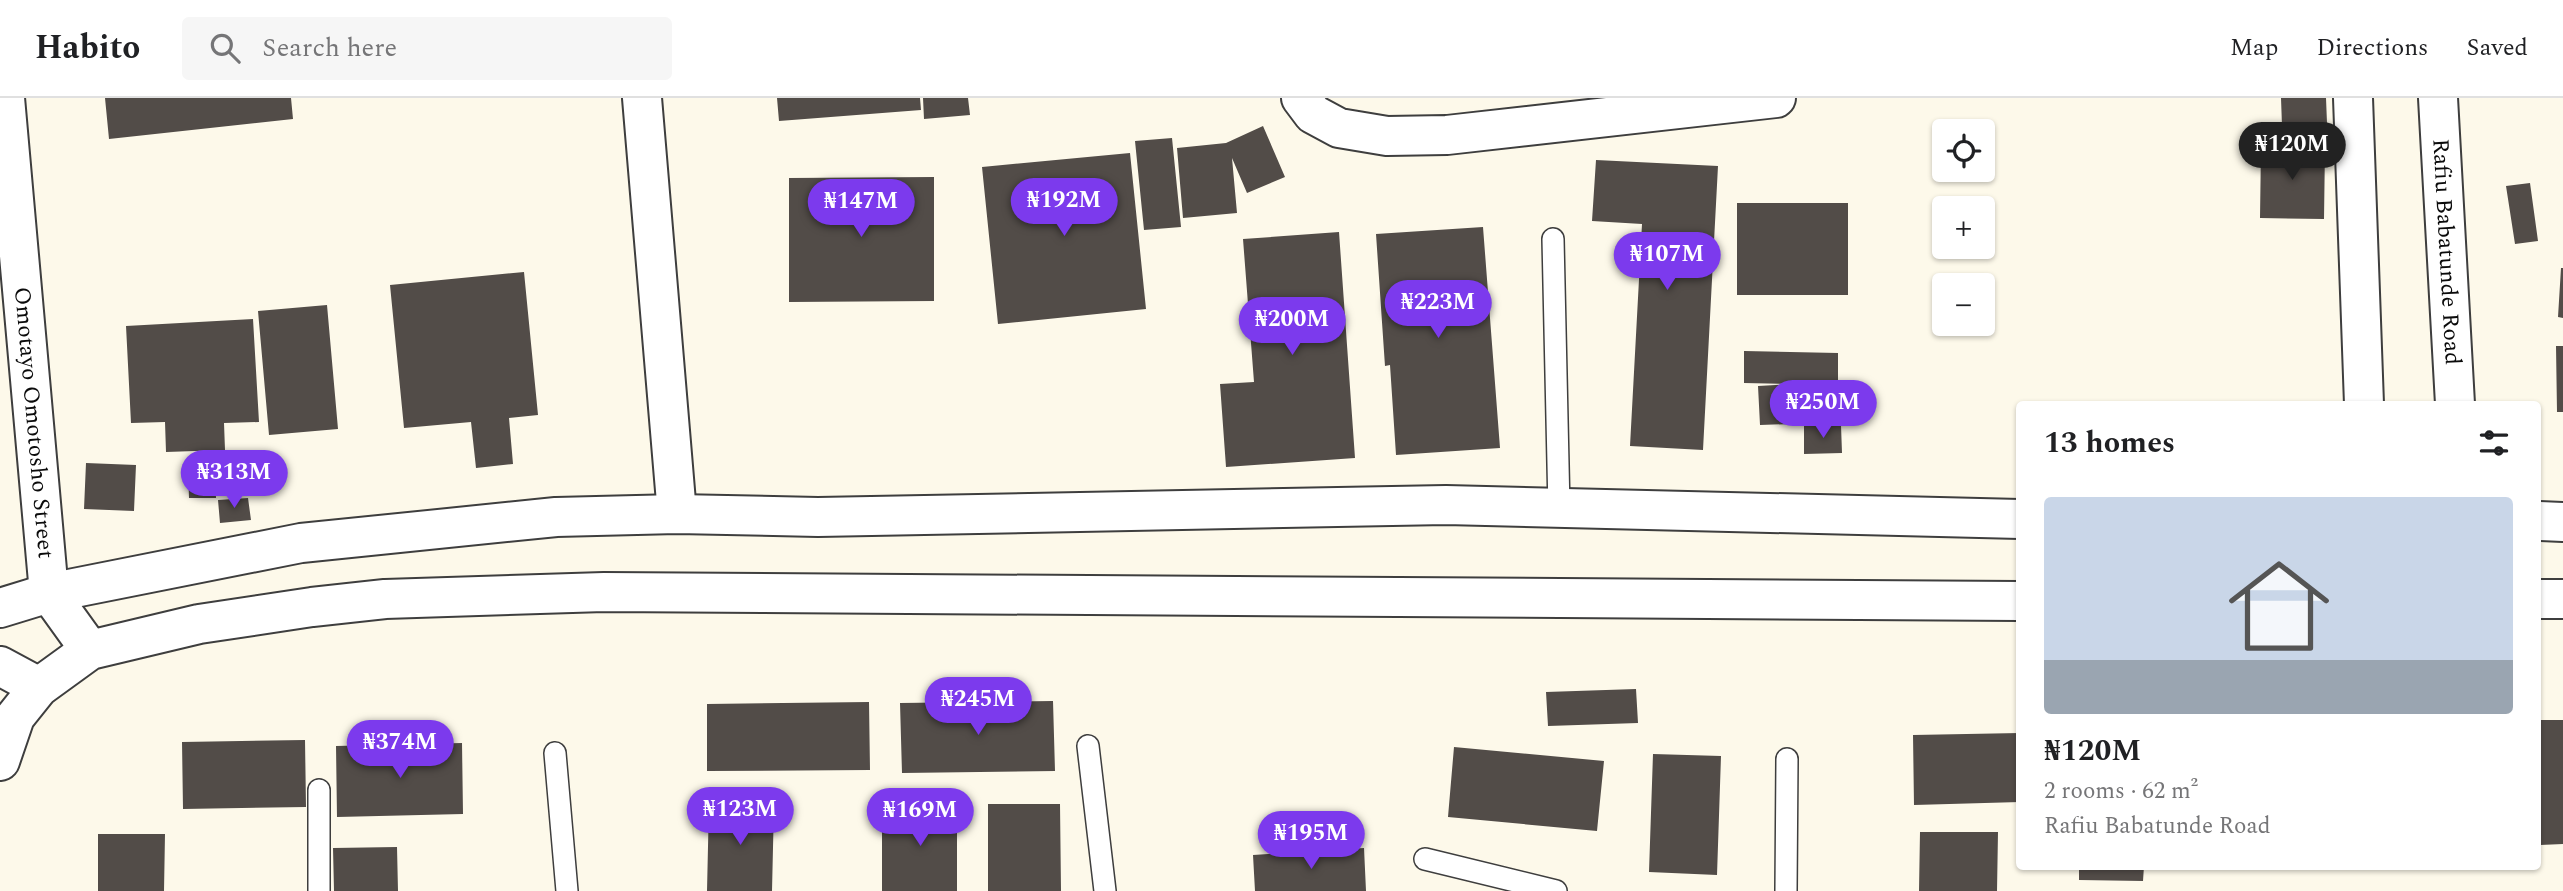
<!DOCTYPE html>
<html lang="en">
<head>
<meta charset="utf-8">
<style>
	:root { --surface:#fff; --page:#f6f6f6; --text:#202124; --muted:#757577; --line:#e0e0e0; --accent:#7c3aed }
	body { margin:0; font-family:Spectral,serif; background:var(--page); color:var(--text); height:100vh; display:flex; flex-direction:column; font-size:26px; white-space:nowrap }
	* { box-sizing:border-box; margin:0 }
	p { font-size:23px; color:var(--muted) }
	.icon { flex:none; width:38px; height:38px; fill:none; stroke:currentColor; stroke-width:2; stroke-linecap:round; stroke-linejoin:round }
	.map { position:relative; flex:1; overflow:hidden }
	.drawer { position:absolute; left:2016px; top:303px; width:525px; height:469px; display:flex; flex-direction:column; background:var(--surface); border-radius:7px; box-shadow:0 2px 5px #0004 }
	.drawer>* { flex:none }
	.controls { position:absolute; left:1932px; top:21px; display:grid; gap:14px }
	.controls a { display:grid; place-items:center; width:63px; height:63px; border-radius:7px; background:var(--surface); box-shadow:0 2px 5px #0004; font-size:35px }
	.price { position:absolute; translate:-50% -60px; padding:0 16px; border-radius:24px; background:var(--accent); color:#fff; font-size:23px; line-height:46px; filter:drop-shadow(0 2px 4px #0008) }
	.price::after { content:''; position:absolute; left:50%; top:42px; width:21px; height:16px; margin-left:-10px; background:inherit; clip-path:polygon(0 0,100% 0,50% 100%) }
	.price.current { background:#222; color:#fff }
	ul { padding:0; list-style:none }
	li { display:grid; align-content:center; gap:14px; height:371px; padding:0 28px }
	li+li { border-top:2px solid var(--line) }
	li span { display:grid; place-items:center; height:217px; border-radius:7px; color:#555 }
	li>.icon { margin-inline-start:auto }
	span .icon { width:126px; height:126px; fill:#fffc; stroke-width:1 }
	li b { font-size:30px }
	h2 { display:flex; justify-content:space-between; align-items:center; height:84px; padding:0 28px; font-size:30px }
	header { display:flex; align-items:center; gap:42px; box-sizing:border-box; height:98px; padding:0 35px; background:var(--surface); border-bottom:2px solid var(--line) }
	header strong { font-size:33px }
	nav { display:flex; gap:38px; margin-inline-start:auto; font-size:24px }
	.search { width:490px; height:63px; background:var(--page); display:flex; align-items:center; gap:18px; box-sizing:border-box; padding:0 24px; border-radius:7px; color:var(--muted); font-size:26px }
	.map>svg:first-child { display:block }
	.building { fill:#524c48 }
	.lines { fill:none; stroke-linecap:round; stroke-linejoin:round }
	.service-casing { stroke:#3e3e3e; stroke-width:24 }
	.minor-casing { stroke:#3e3e3e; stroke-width:42 }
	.tertiary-casing { stroke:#3e3e3e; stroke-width:42 }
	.service { stroke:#fff; stroke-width:21 }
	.minor { stroke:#fff; stroke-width:38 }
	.tertiary { stroke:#fff; stroke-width:38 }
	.labels { text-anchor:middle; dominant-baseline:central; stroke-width:7; stroke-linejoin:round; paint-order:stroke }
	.street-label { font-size:23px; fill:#0b0b0b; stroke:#fff }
</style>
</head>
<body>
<header>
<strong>Habito</strong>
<div class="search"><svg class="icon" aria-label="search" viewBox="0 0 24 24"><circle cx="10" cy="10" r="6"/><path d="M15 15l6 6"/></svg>Search here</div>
<nav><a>Map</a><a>Directions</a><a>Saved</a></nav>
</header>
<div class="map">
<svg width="2563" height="793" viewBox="0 0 2563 793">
	<rect width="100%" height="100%" fill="#fdf9ea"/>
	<path class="building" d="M105,0H291L293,21L109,41Z
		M777,0H920L921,12L779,23Z
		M923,0H968L970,17L924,21Z
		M2281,0H2326L2327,25L2282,28Z
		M1263,28L1285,79L1247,95L1232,60L1237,115L1183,120L1177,50L1226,45Z
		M1172,40L1181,129L1144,132L1135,43Z
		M2261,48L2325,49L2324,121L2260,120Z
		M1130,55L1146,211L998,226L982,69Z
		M1596,62L1718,68L1703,352L1630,348L1642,126L1592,123Z
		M934,79V203L789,204V80Z
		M2530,85L2538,143L2515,146L2506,88Z
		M1737,105H1848V197H1737Z
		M1483,129L1500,350L1396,357L1390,267L1385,268L1376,136Z
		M1339,134L1355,360L1226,369L1220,286L1254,284L1243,141Z
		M2561,170H2563V220L2558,219Z
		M524,174L538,317L509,320L513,366L476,370L471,324L404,330L390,187Z
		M327,207L338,331L269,337L258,213Z
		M253,221L259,324L224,325L225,352L166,354L165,324L131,325L126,228Z
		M2556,248H2563V314H2557Z
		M1744,253L1838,255V286H1819L1820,325L1760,327L1758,288L1797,286L1744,285Z
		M1841,327L1842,355L1804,356V328Z
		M86,365L136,367L134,413L84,411Z
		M188,371H215L216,400H189Z
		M248,400L251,422L220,425L218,402Z
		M1636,591L1638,625L1548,628L1546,594Z
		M1053,603L1055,673L902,675L900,605Z
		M869,604L870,672L707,673V606Z
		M2538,622H2563V746L2538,747Z
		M2020,635V704L1914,707L1913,637Z
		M305,642L306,709L183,711L182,644Z
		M462,645L463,716L337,719L336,648Z
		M1454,649L1604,663L1597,733L1448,719Z
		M1653,656L1721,658L1717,777L1649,774Z
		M709,704L774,706L772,793H707Z
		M988,706H1060L1061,793H988Z
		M882,707H957V793H882Z
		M1920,734H1998L1997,793H1919Z
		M98,736H165L164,793H98Z
		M397,749L398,793H334L333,750Z
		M1364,750L1366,793H1255L1253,757Z
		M2079,768H2144L2143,783L2079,782Z"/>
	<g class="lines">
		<g class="service-casing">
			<path id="service" d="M1553,141L1559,411
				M1088,648L1105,793
				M555,655L567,793
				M319,692V793
				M1425,761L1556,793
				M1786,793L1787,661"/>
		</g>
		<g class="minor-casing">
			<g id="minor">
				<path id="s1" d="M5,0L49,495L90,552"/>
				<path d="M642,0L677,416"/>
				<path d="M1301,0L1313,16L1339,30L1387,38L1447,37L1776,0"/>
				<path d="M0,568L39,589"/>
			</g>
		</g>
		<g class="tertiary-casing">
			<g id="tertiary">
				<path d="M2353,0L2364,306"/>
				<path id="s2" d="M2438,0L2455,306"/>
				<path d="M2538,423L2563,424"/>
				<path d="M2538,501H2563"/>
				<path d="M0,510L49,495L301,445L556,419L677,416L818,419L1446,407L2020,421"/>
				<path d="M0,663L15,619L39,589L90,552L199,526L312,509L385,501L604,494L2020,503"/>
			</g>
		</g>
		<use href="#service" class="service"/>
		<use href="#minor" class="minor"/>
		<use href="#tertiary" class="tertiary"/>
	</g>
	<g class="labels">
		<g class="street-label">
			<text stroke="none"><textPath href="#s2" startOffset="154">Rafiu Babatunde Road</textPath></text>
			<text stroke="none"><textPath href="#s1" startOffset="326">Omotayo Omotosho Street</textPath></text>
		</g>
	</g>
</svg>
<div class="controls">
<a><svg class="icon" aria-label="locate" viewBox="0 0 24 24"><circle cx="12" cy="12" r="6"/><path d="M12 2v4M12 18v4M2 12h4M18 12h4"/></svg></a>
<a>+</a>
<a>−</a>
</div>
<b class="price current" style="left:2292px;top:84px">₦120M</b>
<b class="price" style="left:1064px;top:140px">₦192M</b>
<b class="price" style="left:861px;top:141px">₦147M</b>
<b class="price" style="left:1667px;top:194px">₦107M</b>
<b class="price" style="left:1438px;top:242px">₦223M</b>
<b class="price" style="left:1292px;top:259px">₦200M</b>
<b class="price" style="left:1823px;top:342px">₦250M</b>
<b class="price" style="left:234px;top:412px">₦313M</b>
<b class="price" style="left:978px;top:639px">₦245M</b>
<b class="price" style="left:400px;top:682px">₦374M</b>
<b class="price" style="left:740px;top:749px">₦123M</b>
<b class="price" style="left:920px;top:750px">₦169M</b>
<b class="price" style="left:1311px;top:773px">₦195M</b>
<section class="drawer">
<h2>13 homes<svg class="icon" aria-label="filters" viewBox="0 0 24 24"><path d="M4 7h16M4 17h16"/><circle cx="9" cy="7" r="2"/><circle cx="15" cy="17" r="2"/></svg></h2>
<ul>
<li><span style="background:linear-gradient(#c9d6e8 75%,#9aa5b1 0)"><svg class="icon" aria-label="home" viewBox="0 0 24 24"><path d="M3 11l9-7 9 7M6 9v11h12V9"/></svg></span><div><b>₦120M</b><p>2 rooms · 62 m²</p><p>Rafiu Babatunde Road</p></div></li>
</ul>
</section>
</div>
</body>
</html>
